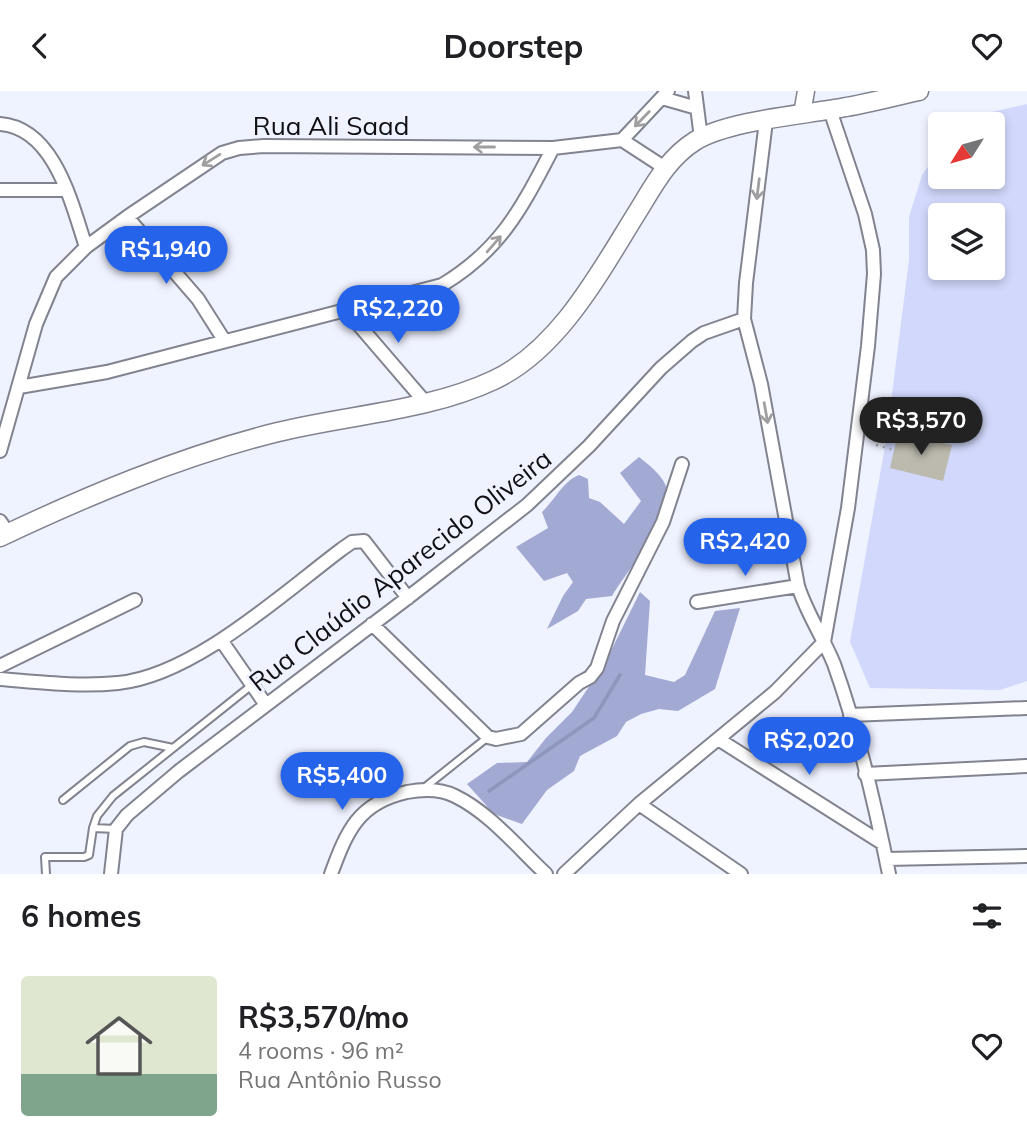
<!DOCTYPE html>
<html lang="en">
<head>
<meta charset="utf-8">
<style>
	:root { --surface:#fff; --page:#f2f2f2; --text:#202124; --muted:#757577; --accent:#2563eb }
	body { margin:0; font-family:Mulish,sans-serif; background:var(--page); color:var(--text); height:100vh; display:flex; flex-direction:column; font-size:26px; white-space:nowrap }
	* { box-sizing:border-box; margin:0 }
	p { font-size:23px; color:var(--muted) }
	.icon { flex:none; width:38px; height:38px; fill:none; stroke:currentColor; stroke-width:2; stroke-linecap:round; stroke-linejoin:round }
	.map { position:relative; height:783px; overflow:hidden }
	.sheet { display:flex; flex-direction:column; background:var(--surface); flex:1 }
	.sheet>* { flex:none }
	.needle { width:46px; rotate:233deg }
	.controls { position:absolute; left:928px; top:21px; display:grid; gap:14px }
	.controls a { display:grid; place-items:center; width:77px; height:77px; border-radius:7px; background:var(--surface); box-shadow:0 4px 10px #0003; font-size:35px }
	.price { position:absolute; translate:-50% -60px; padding:0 16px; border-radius:24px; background:var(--accent); color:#fff; font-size:23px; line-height:46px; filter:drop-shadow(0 2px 4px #0008) }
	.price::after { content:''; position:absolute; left:50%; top:42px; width:21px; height:16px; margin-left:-10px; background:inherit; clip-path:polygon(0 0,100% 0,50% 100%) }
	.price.current { background:#222; color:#fff }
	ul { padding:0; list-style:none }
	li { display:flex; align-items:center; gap:21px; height:175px; padding:0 21px }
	li span { display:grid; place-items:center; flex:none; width:196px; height:140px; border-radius:7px; color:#555 }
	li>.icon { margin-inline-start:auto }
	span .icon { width:84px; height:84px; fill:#fffc; stroke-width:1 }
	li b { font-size:30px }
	h2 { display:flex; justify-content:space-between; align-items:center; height:84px; padding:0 21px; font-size:30px }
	header { display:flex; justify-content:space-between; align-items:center; height:91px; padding:0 21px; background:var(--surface); font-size:32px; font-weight:700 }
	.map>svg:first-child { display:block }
	.green { fill:#d1d8fb; fill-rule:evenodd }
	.forest { fill:#a2a9d2 }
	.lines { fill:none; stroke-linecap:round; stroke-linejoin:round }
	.stream { stroke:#8f96bd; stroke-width:3.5 }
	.building { fill:#bcbaae }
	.service-casing { stroke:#81838f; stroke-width:10 }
	.minor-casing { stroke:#81838f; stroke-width:16 }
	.tertiary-casing { stroke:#81838f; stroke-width:19 }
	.secondary-casing { stroke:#81838f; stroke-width:21 }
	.path { stroke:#aaacb6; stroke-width:2.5; stroke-dasharray:2 5; stroke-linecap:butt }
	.service { stroke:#fff; stroke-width:6 }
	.minor { stroke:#fff; stroke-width:12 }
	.tertiary { stroke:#fff; stroke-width:16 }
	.secondary { stroke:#fff; stroke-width:18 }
	.oneway { stroke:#9f9fa1 }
	.labels { text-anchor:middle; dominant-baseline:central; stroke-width:6; stroke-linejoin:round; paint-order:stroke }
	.street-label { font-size:26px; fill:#0f0f14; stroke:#eff2ff }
</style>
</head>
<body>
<header><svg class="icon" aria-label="back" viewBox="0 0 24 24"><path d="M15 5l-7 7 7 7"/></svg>Doorstep<svg class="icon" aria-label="heart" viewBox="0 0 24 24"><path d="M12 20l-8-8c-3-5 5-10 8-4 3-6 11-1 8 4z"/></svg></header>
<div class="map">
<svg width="1027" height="783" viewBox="0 0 1027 783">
	<rect width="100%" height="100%" fill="#eff2ff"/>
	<path class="green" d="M1027,13V590L1000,599L870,597L850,551L886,350L909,169V126L922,84L940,59V86H992V33H972L988,22ZM940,124H992V177H940Z"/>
	<path class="forest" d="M639,366C649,374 665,386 667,399C672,428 626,481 612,505L586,508L578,520L547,538L563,505L573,491L567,482L544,490L516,456L548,437L542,421C555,409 563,390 579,384L588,388L589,407L600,411L624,433L641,410L620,382Z
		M640,501L650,510L645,584L674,591L685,584L715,520L740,517L715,598L678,620L659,618L641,623L626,631L617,645L580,665L574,680L547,699L522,733L494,723L467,693L497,672L527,671L546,647L572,621L606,570Z"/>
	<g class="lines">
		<path class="stream" d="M489,700L594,627L620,584"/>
	</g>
	<path class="building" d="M898,342L952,354L943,390L890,377Z"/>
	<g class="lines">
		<g class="service-casing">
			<path id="service" d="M424,697L488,646
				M63,709L130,655L144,651L173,657
				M93,737L116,738
				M46,783L45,766H84L89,764L93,737L97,725L113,705L252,594"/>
		</g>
		<g class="minor-casing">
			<path id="minor" d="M695,0L701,47
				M662,7L697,17
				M766,30L746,192L744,228L761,293L798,495C807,523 823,546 834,573C858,640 875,713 889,783
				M0,33C55,37 72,114 86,156
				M622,49L668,0
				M622,49L665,77
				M0,99H67
				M127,126L198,208L224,249
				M346,219L425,311
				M19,296L107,281L442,194C502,158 522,116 553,57
				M0,360L36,233L56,186L86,156L127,126L222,62L239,57L264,55L553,57L622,49
				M0,430L8,442
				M697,511L798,495
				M372,533L488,646L496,648L521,643L579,592L590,586L597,577L613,530L663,431L682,373
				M221,549L266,614
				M824,551L848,417L868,255L874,183L873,159L865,123L830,19
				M0,575L135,509
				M0,588C39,591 79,596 118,592C193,585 282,503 342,458L352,451L364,450L408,507
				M850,624L1027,617
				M718,648L882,752
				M865,683L1027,675
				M639,713L741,783
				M886,768L1027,765
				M111,783L116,738L127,724L179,680L410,505L527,414L589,355L661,277L692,250L704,242L744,228
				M331,783C347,740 358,712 407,701C423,698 441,698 455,705C490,722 518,757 546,783
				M564,783L639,713L775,601L824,551"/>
		</g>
		<g class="tertiary-casing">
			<path id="tertiary" d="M802,23L806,0"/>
		</g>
		<g class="secondary-casing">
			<path id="secondary" d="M0,446C87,405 177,367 270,343C343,324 426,321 494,289C560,258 601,179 638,120C654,94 668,67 695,50C730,29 804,24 846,16C871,12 895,5 919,0"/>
		</g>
		<path class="path" d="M876,354L894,359"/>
		<use href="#service" class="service"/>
		<use href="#minor" class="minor"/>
		<use href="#tertiary" class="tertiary"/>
		<use href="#secondary" class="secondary"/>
	</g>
	<defs><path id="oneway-shaft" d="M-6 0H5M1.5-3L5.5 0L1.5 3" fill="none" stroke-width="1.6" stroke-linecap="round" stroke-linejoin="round" transform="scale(1.75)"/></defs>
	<g class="oneway">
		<use href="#oneway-shaft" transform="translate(642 28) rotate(134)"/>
		<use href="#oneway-shaft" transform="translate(484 56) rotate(-180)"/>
		<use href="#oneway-shaft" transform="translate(211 69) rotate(148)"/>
		<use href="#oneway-shaft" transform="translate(758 98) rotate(97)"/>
		<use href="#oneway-shaft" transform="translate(494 153) rotate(-49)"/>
		<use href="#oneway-shaft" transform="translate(766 322) rotate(80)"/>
	</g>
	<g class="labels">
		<g class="street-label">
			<text x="331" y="34">Rua Ali Saad</text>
			<text transform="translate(400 479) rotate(-38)">Rua Claúdio Aparecido Oliveira</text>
		</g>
	</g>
</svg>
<div class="controls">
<a><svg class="needle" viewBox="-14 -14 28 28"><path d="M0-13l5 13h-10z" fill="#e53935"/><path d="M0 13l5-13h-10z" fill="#757577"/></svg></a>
<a><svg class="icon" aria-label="layers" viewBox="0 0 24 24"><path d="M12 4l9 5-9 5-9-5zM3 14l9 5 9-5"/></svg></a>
</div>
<b class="price" style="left:166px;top:195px">R$1,940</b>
<b class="price" style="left:398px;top:254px">R$2,220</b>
<b class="price current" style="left:921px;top:366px">R$3,570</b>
<b class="price" style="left:745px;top:487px">R$2,420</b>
<b class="price" style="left:809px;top:686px">R$2,020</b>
<b class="price" style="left:342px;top:721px">R$5,400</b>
</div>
<section class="sheet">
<h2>6 homes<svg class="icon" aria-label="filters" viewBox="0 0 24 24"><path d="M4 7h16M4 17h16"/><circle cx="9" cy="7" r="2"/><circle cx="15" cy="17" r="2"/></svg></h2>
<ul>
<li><span style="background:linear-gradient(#dfe7d0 70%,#7fa58c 0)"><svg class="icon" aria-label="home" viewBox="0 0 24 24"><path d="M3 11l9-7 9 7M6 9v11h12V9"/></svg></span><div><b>R$3,570/mo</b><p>4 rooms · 96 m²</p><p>Rua Antônio Russo</p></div><svg class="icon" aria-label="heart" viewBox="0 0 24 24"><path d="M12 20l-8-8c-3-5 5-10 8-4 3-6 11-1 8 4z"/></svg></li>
</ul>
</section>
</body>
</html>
